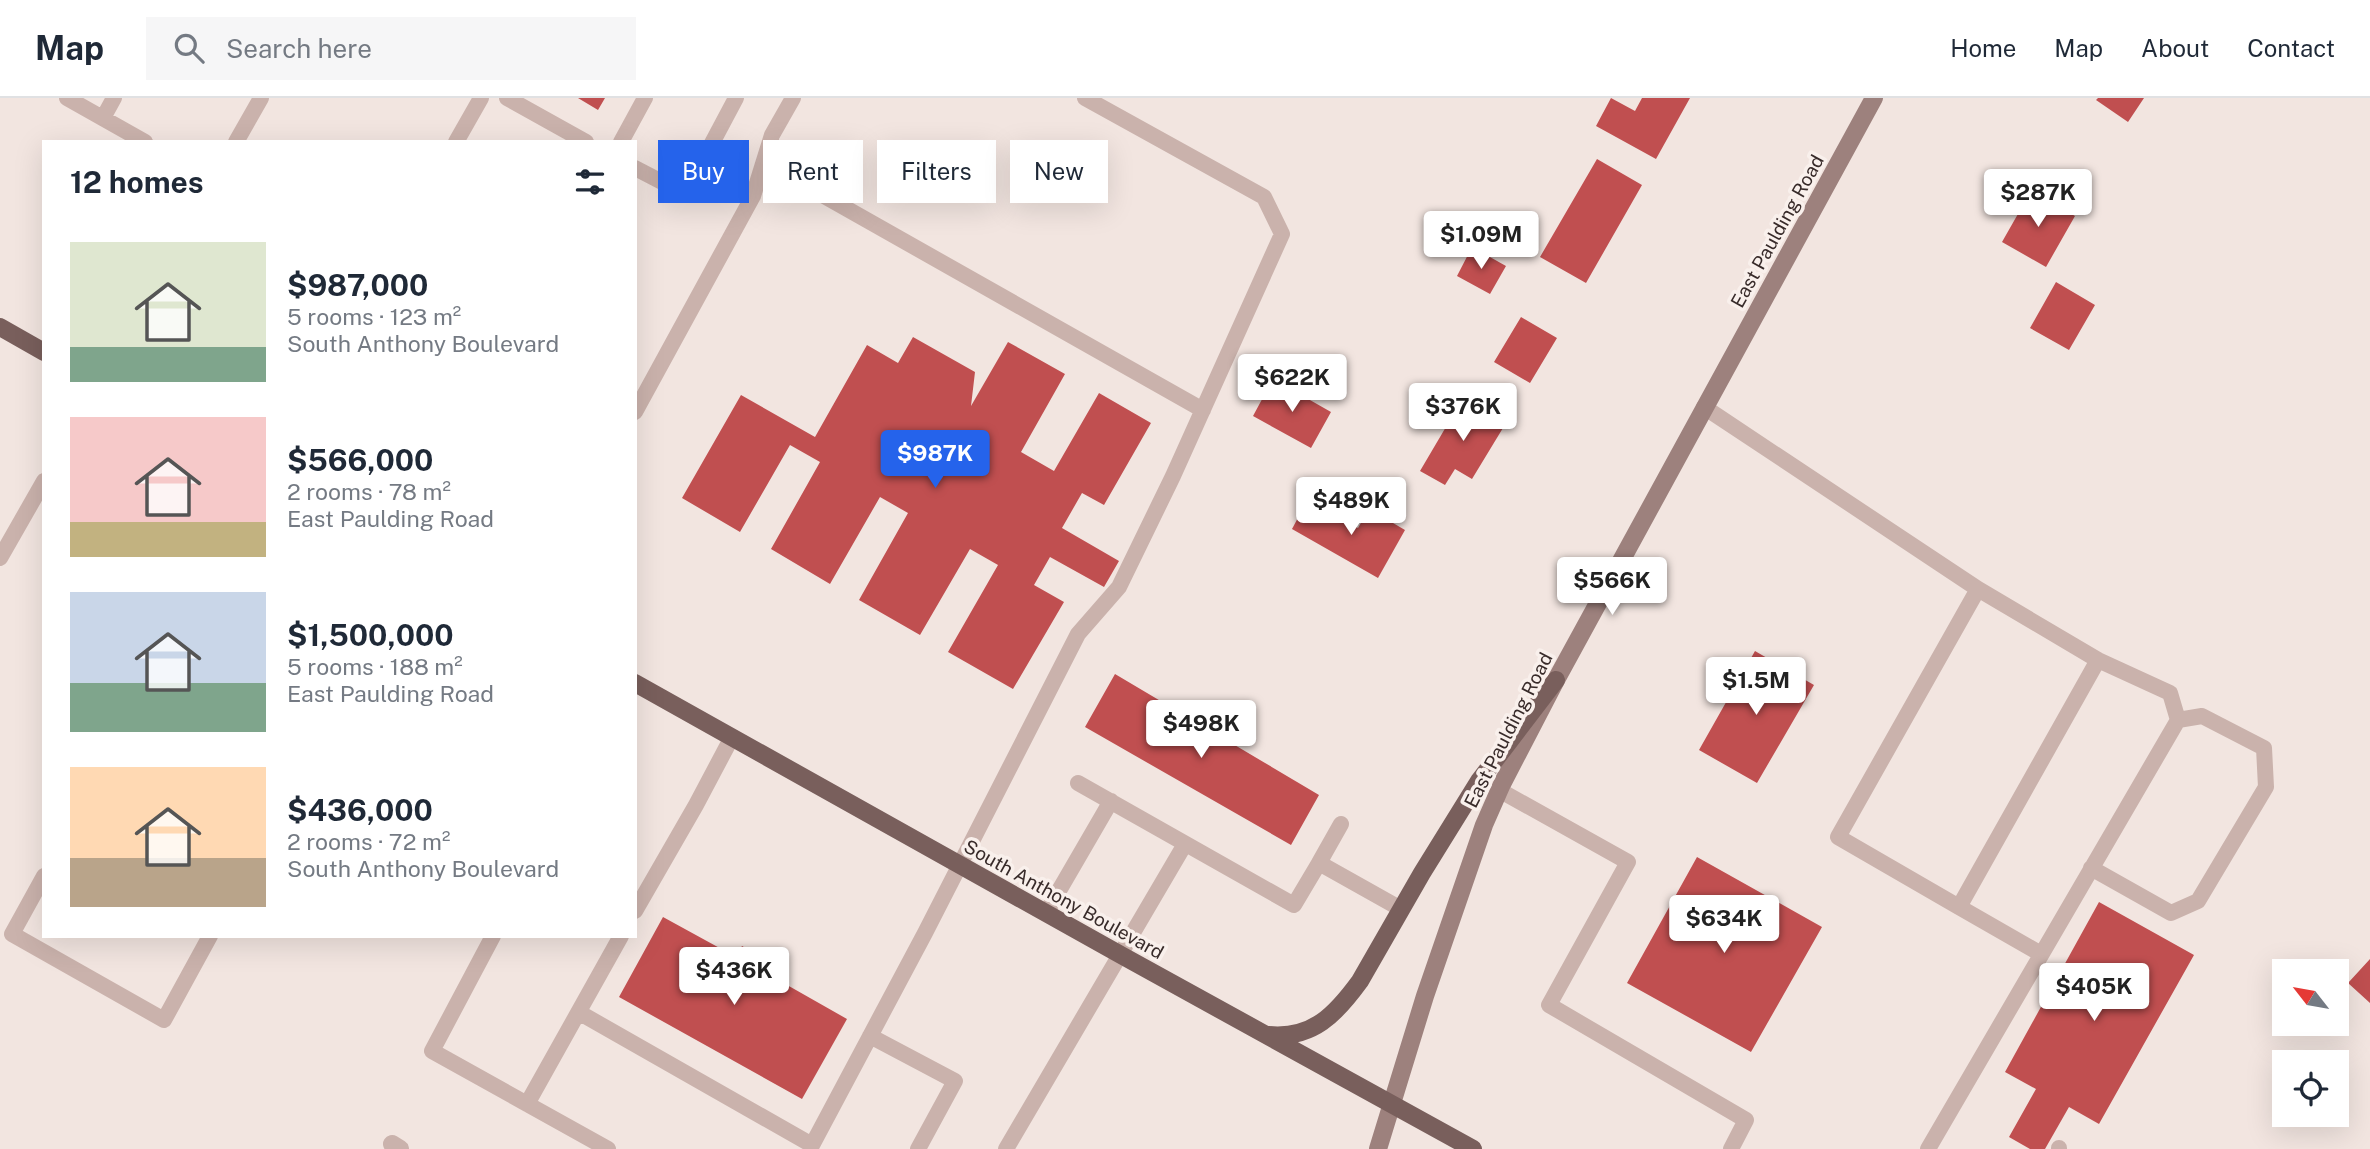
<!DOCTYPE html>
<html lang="en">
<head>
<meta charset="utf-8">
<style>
	:root { --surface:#fff; --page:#f6f6f7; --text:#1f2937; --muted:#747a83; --line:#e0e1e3; --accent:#2563eb }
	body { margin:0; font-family:"Public Sans",sans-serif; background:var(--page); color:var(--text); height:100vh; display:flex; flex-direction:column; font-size:26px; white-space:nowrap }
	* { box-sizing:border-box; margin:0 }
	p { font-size:23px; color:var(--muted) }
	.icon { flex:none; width:38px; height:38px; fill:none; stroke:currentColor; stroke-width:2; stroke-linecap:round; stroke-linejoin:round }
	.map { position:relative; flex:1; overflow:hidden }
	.side { position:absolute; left:42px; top:42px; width:595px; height:798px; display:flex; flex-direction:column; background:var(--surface); border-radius:0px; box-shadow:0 7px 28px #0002 }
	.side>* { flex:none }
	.guide { position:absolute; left:658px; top:42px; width:665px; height:63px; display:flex; gap:14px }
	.needle { width:46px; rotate:301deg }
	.tools { position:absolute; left:2272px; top:861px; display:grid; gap:14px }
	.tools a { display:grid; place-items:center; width:77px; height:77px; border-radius:0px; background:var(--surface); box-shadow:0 7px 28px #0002; font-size:35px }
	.price { position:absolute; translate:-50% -60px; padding:0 16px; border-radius:7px; background:#fff; color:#222; font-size:23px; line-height:46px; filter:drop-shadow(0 2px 4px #0008) }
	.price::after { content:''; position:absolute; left:50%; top:42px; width:21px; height:16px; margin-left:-10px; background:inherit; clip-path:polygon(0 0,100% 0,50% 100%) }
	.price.selected { background:var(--accent); color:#fff }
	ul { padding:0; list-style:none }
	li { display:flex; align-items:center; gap:21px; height:175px; padding:0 28px }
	li span { display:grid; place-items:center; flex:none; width:196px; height:140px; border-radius:0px; color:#555 }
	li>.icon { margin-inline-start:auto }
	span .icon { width:84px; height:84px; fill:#fffc; stroke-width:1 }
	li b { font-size:30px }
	h2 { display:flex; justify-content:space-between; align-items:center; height:84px; padding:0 28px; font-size:30px }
	.pill { padding:0 24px; border-radius:0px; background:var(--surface); box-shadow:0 7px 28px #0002; font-size:24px; line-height:63px }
	.pill.selected { background:var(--accent); color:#fff }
	header { display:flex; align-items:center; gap:42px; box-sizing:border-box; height:98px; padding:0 35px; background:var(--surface); border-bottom:2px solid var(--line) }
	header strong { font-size:33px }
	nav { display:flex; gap:38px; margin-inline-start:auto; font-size:24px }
	.search { width:490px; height:63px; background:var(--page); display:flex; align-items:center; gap:18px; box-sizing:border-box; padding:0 24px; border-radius:0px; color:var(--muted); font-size:26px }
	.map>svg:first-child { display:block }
	.building { fill:#c04f50 }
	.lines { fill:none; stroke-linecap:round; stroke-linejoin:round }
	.service { stroke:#cab2ac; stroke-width:16 }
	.minor { stroke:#cab2ac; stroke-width:18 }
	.secondary { stroke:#9d817d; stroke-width:18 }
	.primary { stroke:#795f5c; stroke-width:18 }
	.labels { text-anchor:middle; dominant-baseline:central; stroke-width:7; stroke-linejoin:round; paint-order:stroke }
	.street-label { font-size:19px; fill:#382b2a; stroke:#f9f0ec }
</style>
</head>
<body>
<header>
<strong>Map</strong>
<div class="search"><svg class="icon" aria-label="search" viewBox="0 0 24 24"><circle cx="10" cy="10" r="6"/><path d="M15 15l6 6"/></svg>Search here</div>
<nav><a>Home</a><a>Map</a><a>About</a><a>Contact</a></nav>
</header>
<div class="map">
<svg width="2370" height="1051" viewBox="0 0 2370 1051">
	<rect width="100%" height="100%" fill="#f2e5e0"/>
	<path class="building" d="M578,0H605L598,12Z
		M1611,0L1635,13L1642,0H1690L1656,61L1596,28Z
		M2098,0H2144L2128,24L2096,2Z
		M1597,61L1642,87L1586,185L1540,159Z
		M2031,93L2075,118L2046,169L2002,144Z
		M1472,149L1506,168L1490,196L1457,178Z
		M2056,184L2095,207L2069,252L2030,230Z
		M1521,219L1557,240L1530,285L1494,264Z
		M913,239L975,274L971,308L1008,244L1065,276L1021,354L1054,373L1099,295L1151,325L1104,407L1082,395L1062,430L1119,463L1104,489L1050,459L1034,487L1064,504L1013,591L948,554L998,467L970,451L920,537L859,502L908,415L880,399L830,486L771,451L820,364L790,347L740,434L682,400L741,297L815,339L867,247L898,265Z
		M1273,281L1331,314L1311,350L1253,318Z
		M1463,300L1506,325L1472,381L1455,371L1445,387L1420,373Z
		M1308,401L1358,430L1369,411L1405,432L1378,480L1292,431Z
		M1755,553L1814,587L1757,685L1699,652Z
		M1115,576L1319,697L1291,747L1085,629Z
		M1697,759L1822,829L1751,954L1627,885Z
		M2099,804L2194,857L2099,1026L2069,1009L2045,1051H2030L2009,1039L2036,991L2005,974Z
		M663,819L736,859L742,848L779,869L773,879L847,921L802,1001L619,899Z
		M2370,861V905L2348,885Z"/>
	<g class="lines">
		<path class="service" d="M67,0L145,44
			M507,0L586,44
			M103,20L114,0
			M236,44L261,0
			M456,44L481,0
			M621,44L645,0
			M764,64L1203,312
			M635,70L685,96L736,0
			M1704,309L1978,491L1838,739L1959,809
			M635,314L753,98L772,37L793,0
			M0,460L44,383
			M1978,491L2098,562
			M1078,685L1294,807L1319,765L1401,811
			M1499,692L1628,764L1549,907L1746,1022L1731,1051
			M1319,765L1341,726
			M44,778L12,836L164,922L210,838
			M635,813L696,707L732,639
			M1046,815L1111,703
			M493,838L432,953L608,1051
			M2041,856L1959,809L2098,562L2170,595L2178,622
			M580,915L812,1047
			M870,938L955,983L918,1051
			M527,1006L621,838
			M810,1051L925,835L1078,536L1119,489L1173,378L1282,136L1264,99L1085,0
			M1006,1051L1185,746
			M1928,1051L2178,622L2202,618L2264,650L2266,689L2198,803L2171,815L2091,770
			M2059,1051V1050"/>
		<path class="minor" d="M392,1046L400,1051"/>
		<path class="secondary" d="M1378,1051L1425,898L1484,727L1502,686L1556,582L1874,0"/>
		<path class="primary" d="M0,229L44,254
			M635,585L1121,857L1473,1051
			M1269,937C1313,941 1336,916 1360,883L1422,775L1479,683L1556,582"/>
	</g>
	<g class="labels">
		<g class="street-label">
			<text transform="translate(1777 133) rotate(-61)">East Paulding Road</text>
			<text transform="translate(1508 632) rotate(-63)">East Paulding Road</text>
			<text transform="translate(1064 801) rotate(29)">South Anthony Boulevard</text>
		</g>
	</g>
</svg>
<div class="tools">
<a><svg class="needle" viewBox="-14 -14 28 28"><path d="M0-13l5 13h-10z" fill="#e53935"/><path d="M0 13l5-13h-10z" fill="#747a83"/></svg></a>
<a><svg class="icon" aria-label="locate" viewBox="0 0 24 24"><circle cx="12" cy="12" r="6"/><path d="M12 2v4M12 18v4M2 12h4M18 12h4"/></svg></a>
</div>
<b class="price" style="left:2038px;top:131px">$287K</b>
<b class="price" style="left:1481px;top:173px">$1.09M</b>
<b class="price" style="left:1292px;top:316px">$622K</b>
<b class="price" style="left:1463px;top:345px">$376K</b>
<b class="price selected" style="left:935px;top:392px">$987K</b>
<b class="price" style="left:1351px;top:439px">$489K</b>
<b class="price" style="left:1612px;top:519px">$566K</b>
<b class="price" style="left:1756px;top:619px">$1.5M</b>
<b class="price" style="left:1201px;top:662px">$498K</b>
<b class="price" style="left:1724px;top:857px">$634K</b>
<b class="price" style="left:734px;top:909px">$436K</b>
<b class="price" style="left:2094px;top:925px">$405K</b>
<div class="guide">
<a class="pill selected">Buy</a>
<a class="pill">Rent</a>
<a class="pill">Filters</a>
<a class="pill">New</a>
</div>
<section class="side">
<h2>12 homes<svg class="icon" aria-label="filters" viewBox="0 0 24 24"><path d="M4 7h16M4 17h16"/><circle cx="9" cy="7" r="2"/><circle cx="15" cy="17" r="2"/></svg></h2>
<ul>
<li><span style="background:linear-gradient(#dfe7d0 75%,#7fa58c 0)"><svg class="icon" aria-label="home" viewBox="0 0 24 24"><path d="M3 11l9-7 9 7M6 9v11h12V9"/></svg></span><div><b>$987,000</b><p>5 rooms · 123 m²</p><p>South Anthony Boulevard</p></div></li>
<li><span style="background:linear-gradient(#f6c9c9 75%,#c2b280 0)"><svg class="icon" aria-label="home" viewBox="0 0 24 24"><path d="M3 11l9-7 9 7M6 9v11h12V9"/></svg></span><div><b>$566,000</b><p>2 rooms · 78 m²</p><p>East Paulding Road</p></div></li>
<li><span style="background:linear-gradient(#c9d6e8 65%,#7fa58c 0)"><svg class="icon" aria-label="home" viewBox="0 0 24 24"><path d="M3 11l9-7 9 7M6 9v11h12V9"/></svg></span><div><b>$1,500,000</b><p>5 rooms · 188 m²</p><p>East Paulding Road</p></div></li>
<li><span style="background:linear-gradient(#ffd9b3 65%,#b9a48a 0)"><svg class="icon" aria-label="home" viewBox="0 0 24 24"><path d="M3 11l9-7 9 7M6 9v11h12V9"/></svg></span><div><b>$436,000</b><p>2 rooms · 72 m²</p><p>South Anthony Boulevard</p></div></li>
</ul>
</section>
</div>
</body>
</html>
